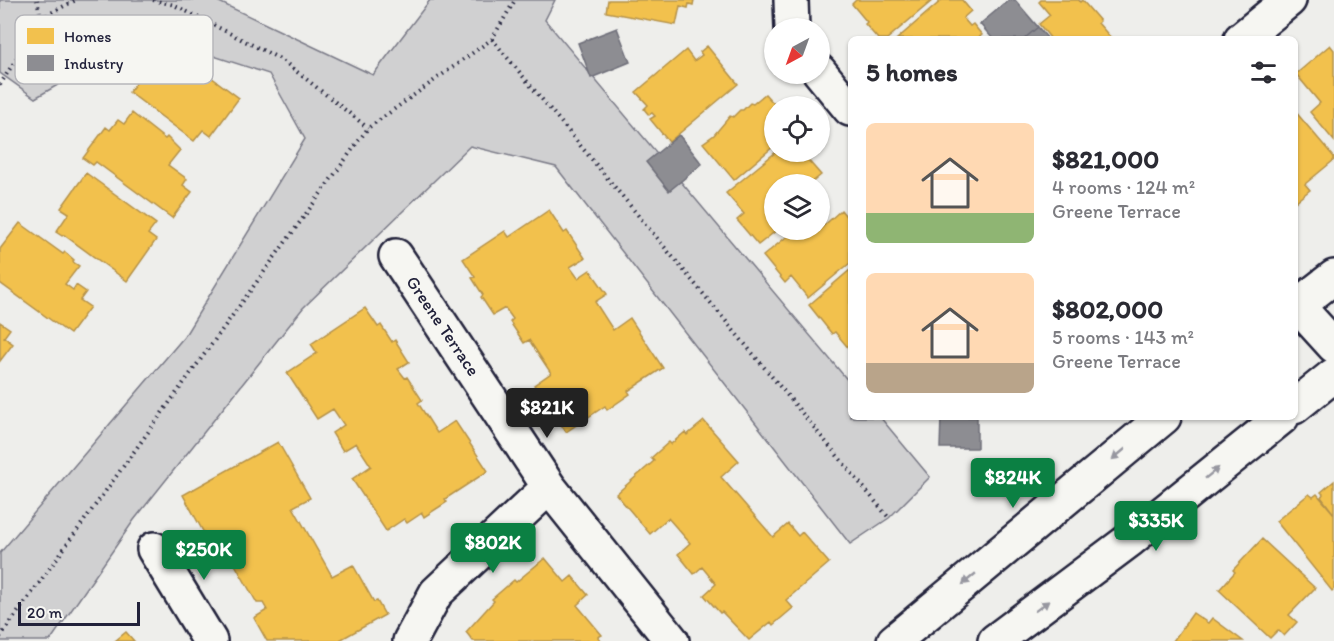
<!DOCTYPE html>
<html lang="en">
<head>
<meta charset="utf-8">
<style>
	:root { --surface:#fff; --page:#f2f2f3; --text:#2b2b33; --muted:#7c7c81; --accent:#0b8043 }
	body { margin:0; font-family:Itim,sans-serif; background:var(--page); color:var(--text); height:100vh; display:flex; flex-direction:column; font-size:22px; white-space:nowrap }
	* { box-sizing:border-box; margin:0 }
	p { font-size:20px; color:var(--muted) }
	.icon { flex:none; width:33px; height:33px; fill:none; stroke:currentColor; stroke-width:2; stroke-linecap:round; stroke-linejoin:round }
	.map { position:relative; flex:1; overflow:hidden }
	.panel { position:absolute; left:848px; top:36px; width:450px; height:384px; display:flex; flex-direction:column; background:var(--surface); border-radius:9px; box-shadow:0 2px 4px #0004 }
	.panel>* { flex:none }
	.needle { width:39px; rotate:221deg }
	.buttons { position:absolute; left:764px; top:18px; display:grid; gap:12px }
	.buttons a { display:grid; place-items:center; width:66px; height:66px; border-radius:50%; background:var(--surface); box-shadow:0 2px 4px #0004; font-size:30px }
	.scale { position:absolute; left:18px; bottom:15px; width:122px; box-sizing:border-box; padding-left:6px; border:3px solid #22223b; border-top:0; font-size:16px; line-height:21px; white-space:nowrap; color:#22223b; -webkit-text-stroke:4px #f6f6f2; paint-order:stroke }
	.price { position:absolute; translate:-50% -51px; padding:0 14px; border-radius:6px; background:var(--accent); color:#fff; font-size:20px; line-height:39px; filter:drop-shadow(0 2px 3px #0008) }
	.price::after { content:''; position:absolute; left:50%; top:36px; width:18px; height:14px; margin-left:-9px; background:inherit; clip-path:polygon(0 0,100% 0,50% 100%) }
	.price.current { background:#222; color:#fff }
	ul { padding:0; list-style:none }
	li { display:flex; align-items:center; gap:18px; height:150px; padding:0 18px }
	li span { display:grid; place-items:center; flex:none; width:168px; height:120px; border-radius:9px; color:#555 }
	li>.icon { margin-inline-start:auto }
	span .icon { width:72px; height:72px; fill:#fffc; stroke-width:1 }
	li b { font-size:26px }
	h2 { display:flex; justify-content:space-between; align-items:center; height:72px; padding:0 18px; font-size:26px }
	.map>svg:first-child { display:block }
	.green { fill:#d0d0d1; stroke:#797986; stroke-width:1.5 }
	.homes { fill:#f2c14e; stroke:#b49148; stroke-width:1.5 }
	.industry { fill:#8d8d92; stroke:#6d6d78; stroke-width:1.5 }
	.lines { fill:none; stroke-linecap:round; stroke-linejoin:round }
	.minor-casing { stroke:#22223b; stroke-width:38 }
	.secondary-casing { stroke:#22223b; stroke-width:38 }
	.path { stroke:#22223b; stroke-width:4; stroke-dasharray:1.5 4.5; stroke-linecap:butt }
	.minor { stroke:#f6f6f2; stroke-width:33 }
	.secondary { stroke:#f6f6f2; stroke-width:33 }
	.oneway { fill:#9797a0 }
	.labels { text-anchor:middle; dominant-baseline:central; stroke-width:6; stroke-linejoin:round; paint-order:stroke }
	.street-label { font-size:18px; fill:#22223b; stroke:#f6f6f2 }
	.key { fill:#f6f6f2; stroke:#b6b6bb; stroke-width:1.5 }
	.key-label { font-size:16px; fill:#22223b }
</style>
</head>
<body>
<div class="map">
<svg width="1334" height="641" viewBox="0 0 1334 641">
	<rect width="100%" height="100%" fill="#eeeeeb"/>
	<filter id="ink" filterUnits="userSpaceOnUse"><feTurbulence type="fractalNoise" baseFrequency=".0167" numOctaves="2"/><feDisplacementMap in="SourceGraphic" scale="12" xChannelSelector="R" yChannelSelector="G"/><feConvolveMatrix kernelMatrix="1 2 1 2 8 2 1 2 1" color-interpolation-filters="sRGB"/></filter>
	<g filter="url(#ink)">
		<path class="green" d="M0,0H215L373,75L430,0H555L545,20L850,383V417H880L930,477L889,518L850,544L556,167L470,146L303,308L134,520L50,641H0V553L184,337L305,139L269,74L146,34L35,98L0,73Z"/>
		<path class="homes" d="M608,0H694L693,5L689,4L688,8L680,6L676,25L606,12Z
			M856,0H933L887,39H878L865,24L867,22L852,4Z
			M942,0H962L971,11L963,18L970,26L973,24L982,35L977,39H897Z
			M1041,0H1079L1080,2L1082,0L1100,21L1098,23L1112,39H1051L1039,24L1050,15L1039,2Z
			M1330,45L1334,50V141L1310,112L1320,103L1296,74Z
			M707,46L738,84L669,142L650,119L655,116L652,113L649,115L644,109L648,105L636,92L686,50L694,61L702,55L700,52Z
			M172,48L239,98L211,136L203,130L194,141L129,92L153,60L159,65Z
			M765,94L776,106H774V146L734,180L703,143L714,135L730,116L733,117L740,110H743L750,103L753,104Z
			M1294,110L1334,157V160L1305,184L1310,190L1295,202Z
			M132,113L165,139L167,137L180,150L168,165L187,179L183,185L192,192L172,218L96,162L93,165L83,158L106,127L110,130L118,120L124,124Z
			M776,152H801L821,175L810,184H774V230H777L758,245L737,220L744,214L726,193Z
			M86,173L156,224L148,234L156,240L127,281L64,235L62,236L56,232L69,213L61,208Z
			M549,210L564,233L567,231L585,258L570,267L578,278L590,270L607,294L595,302L613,330L630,318L663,368L628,391L630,394L607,410L605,406L566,432L534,385L551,373L529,340L524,343L510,322L513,319L505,308L493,315L481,297L483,295L472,278L475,277L463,259L505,231L509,237Z
			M841,210L850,221V263L808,298L791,277L785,283L763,256L795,230H819Z
			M20,223L63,254L65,252L74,260L73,262L79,266L65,284L73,290L76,285L86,292L80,300L90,307L70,334L0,283V249Z
			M850,270V350L835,332L832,334L809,305Z
			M365,308L378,327L381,325L392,342L395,340L409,362L398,369L405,378L407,377L422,400L418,403L437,433L455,421L488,471L445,499L447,502L424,517L422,513L407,523L404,519L386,531L352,479L371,466L356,443L343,451L332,433L344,425L333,409L317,419L287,373L317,353L311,344Z
			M0,322L10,329L4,337L13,344L0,361Z
			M704,421L739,461L721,477L773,537L788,524L798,536L802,532L829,563L786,600L793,608L773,625L771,622L749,640L722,612L720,613L704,595L716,584L702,567L694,574L678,554L690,543L668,518L650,534L616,494L654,461L651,458L669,442L671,444L685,432L687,435Z
			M278,442L310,498L293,507L332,576L353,565L374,602L377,601L385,615L338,641H267L254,618L267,610L263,603H257L225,547L215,553L183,495Z
			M1334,481V514L1321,497L1323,494L1321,492Z
			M1309,494L1313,497L1317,494L1334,514V589L1332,591L1276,521Z
			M1262,539L1315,588L1289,615L1297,622L1284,636L1278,630L1270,638L1219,590L1235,572L1233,570Z
			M545,558L565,582L572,576L588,595L577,605L602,635L598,637L601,641H473L466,632L494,601L492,599L514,580L516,582Z
			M1193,613L1208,623L1212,618L1243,641H1173Z
			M126,632L134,641H115Z"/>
		<path class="industry" d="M1009,0H1015L1038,27L1024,39H993L980,24Z
			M1038,27L1048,39H1024Z
			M617,28L630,62L591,78L578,43Z
			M679,135L702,164L669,191L646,162Z
			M941,417H977V448H940Z"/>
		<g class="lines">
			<g class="minor-casing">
				<path id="minor" d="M791,0L792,28
					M1241,39L1289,0
					M819,71L850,109
					M396,256L549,487L672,641
					M1294,302L1334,346
					M154,549L210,641
					M410,641L436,593L549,487"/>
			</g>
			<g class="secondary-casing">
				<path id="secondary" d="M1294,308L1334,277
					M1294,407L1334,375
					M894,641L1164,417
					M995,641L1131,539L1282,417"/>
			</g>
			<path class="path" d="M153,0L174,5L282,60L368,128
				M41,18L76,0
				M492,39L889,518
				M0,85L41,18L37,0
				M0,637L368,128L492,39L515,0"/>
			<use href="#minor" class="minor"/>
			<use href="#secondary" class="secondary"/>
		</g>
		<defs><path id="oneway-solid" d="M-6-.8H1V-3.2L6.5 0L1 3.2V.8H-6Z" transform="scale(1.5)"/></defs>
		<g class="oneway">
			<use href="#oneway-solid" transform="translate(1119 454) rotate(140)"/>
			<use href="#oneway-solid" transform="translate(1212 473) rotate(-39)"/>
			<use href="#oneway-solid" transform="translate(969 579) rotate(140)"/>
			<use href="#oneway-solid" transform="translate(1042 606) rotate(-37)"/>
		</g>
	</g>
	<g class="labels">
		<g class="street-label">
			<text transform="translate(443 326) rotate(56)">Greene Terrace</text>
		</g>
	</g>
	<rect x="15" y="15" width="198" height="69" rx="9" class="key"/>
	<rect x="27" y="28" width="27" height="16" fill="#f2c14e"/>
	<rect x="27" y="55" width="27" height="16" fill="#8d8d92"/>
	<g class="key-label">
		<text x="64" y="42">Homes</text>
		<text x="64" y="69">Industry</text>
	</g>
</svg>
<div class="buttons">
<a><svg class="needle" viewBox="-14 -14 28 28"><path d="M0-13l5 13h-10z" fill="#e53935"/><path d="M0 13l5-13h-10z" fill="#7c7c81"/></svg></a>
<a><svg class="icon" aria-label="locate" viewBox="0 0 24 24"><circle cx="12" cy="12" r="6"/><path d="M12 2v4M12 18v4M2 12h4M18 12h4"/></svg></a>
<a><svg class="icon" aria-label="layers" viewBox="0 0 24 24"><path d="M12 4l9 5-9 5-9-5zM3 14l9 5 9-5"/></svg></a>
</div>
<div class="scale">20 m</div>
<b class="price current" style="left:547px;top:439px">$821K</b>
<b class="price" style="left:1013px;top:509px">$824K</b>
<b class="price" style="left:1156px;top:552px">$335K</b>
<b class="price" style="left:493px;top:574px">$802K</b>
<b class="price" style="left:204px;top:581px">$250K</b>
<section class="panel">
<h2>5 homes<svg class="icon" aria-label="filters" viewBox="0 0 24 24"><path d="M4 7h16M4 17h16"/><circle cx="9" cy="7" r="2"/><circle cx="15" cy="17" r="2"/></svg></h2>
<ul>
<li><span style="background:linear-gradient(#ffd9b3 75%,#8fb573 0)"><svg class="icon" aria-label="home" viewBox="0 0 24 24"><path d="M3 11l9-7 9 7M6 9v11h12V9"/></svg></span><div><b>$821,000</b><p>4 rooms · 124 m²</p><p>Greene Terrace</p></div></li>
<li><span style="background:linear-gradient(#ffd9b3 75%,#b9a48a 0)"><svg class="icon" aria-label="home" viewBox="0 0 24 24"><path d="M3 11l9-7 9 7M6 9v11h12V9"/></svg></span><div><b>$802,000</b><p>5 rooms · 143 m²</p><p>Greene Terrace</p></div></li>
</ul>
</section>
</div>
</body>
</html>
